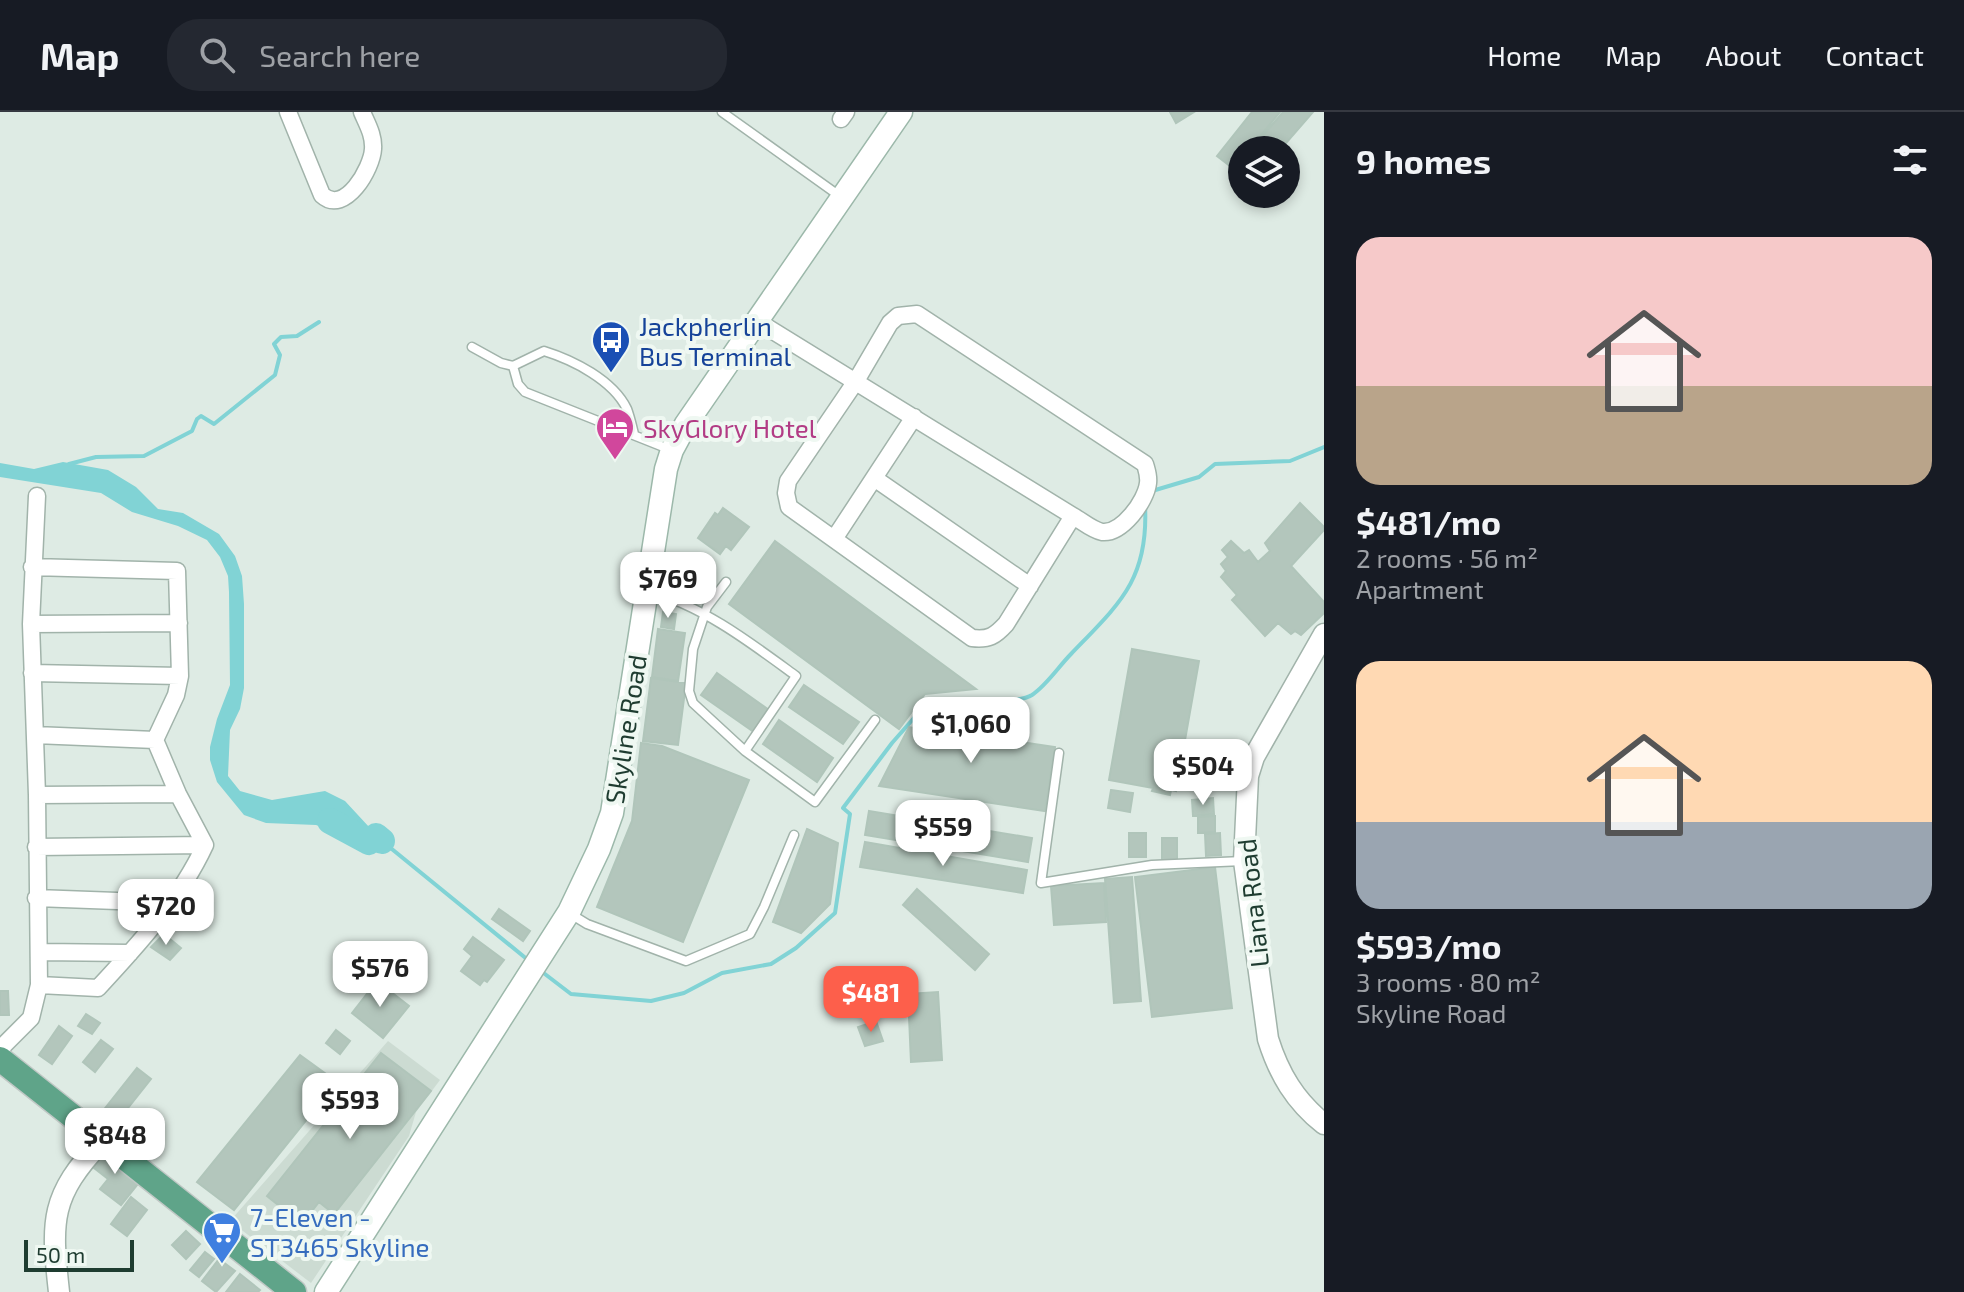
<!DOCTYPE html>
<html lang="en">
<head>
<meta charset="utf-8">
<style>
	:root { --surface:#171b24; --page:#242831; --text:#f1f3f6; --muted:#9ea1a6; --line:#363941; --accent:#fd5f4b }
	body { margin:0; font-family:"Exo 2",sans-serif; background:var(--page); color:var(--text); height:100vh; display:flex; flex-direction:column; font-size:30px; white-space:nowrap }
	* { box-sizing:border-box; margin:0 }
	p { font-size:26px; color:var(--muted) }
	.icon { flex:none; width:44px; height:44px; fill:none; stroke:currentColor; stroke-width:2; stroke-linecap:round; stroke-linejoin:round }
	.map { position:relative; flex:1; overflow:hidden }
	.sheet { display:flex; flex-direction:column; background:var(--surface); width:640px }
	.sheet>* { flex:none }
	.fabs { position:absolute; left:1228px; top:24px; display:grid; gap:16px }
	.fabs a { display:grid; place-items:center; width:72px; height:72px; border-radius:50%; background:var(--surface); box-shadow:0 4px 12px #0003; font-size:40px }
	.scale { position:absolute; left:24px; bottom:20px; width:110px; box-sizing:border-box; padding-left:8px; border:4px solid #1e3c30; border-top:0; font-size:22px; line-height:28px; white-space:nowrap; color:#1e3c30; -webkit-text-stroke:6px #eff8f2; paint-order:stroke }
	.price { position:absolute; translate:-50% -68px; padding:0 18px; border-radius:16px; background:#fff; color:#222; font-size:26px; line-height:52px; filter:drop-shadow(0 2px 4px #0008) }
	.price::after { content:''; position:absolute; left:50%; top:48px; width:24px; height:18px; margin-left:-12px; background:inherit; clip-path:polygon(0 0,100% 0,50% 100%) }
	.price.active { background:var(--accent); color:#fff }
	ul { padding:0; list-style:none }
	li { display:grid; align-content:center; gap:16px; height:424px; padding:0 32px }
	li span { display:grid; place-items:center; height:248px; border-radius:24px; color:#555 }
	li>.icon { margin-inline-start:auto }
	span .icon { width:144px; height:144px; fill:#fffc; stroke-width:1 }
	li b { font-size:34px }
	h2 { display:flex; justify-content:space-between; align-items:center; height:96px; padding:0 32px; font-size:34px }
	header { display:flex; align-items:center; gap:48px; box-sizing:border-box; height:112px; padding:0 40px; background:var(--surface); border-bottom:2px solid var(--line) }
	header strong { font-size:38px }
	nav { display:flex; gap:44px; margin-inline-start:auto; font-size:28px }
	.search { width:560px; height:72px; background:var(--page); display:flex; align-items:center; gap:20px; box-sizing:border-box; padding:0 28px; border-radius:32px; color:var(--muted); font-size:30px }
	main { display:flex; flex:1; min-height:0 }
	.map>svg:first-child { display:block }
	.built { fill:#ccdbd2 }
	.water { fill:#81d3d5 }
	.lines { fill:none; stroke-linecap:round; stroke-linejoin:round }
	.stream { stroke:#81d3d5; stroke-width:4 }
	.river { stroke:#81d3d5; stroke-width:26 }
	.building { fill:#b3c6bc; stroke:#b0c5ba; stroke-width:2 }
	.service-casing { stroke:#a1b3aa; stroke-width:11 }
	.minor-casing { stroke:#a1b3aa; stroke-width:19 }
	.tertiary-casing { stroke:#a1b3aa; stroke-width:23 }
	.secondary-casing { stroke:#9cb8aa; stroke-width:25 }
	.primary-casing { stroke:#c0c8c5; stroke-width:27 }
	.service { stroke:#fff; stroke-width:8 }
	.minor { stroke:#fff; stroke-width:16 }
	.tertiary { stroke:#fff; stroke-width:20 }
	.secondary { stroke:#fff; stroke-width:22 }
	.primary { stroke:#5fa489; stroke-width:24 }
	.labels { text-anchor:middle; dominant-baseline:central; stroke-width:8; stroke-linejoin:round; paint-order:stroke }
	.transit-label { font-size:26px; fill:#164399; stroke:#eff8f2; text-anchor:start }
	.hotel-label { font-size:26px; fill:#b23c85; stroke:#eff8f2; text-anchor:start }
	.street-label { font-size:26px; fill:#1e3c30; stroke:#eff8f2 }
	.shop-label { font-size:26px; fill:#366cbe; stroke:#eff8f2; text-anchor:start }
</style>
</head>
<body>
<header>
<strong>Map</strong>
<div class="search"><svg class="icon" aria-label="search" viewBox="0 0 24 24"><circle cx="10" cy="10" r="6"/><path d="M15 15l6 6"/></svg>Search here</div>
<nav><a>Home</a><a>Map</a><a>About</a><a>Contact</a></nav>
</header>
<main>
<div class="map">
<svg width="1324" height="1180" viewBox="0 0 1324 1180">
	<rect width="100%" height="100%" fill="#deebe4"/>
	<path class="built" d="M388,929L440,968L416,1000L409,1024L311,1171L230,1109Z"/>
	<path class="water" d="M63,350L108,358L136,375L158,397L183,401L219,422L235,444L242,464L244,492V576L240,597L230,618L228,664L240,679L272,688L325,679L345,689L382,729L347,724L316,713L266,711L244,703L217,670L210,648V635L217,607L230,573L229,480L228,464L220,445L207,428L178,414L132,400L101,381L0,365V351L34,357Z"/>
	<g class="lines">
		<path class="stream" d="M69,352L96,345L144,344L192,319L197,307L201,304L214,312L275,263L280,243L274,232L281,225L297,224L319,210
			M1152,379L1199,365L1215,352L1290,349L1324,335
			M382,729L528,848
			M541,859L571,882L651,889L684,881L722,861L771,852L796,836L835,801L850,702L843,696L892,631L928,590C949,591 1016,593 1032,583C1047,573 1059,554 1071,542C1119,492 1149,468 1145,393"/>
		<path class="river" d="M330,709L369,730L376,724L382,729"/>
	</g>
	<path class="building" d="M1170,0H1194L1176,11Z
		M1252,0H1280L1249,38H1242V47L1234,57L1217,44Z
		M1283,0H1313L1280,38H1275L1261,26Z
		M1300,391L1324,415V418L1291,454L1324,490V501L1301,523L1295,519L1291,522L1278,511L1265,524L1232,488L1237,483L1221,465L1226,459L1221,452L1228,445L1222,438L1231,429L1244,441L1249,438L1258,450L1270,439L1265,431Z
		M723,396L749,415L731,438L726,434L720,442L698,426L715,401L718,403Z
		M775,429L976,577L925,582L899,617L729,492Z
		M663,500L676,502L674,517L661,515Z
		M658,517L685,521L678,569L652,565Z
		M1132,537L1199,549L1176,679L1171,678L1170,683L1152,679L1153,676L1109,668Z
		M717,561L769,598L754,620L701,583Z
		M651,566L686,571L678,633L643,629Z
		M804,573L859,610L843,632L789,595Z
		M928,598L978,606L975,623L1055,635L1045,699L879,674L909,615L925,618Z
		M779,608L833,646L817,670L763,632Z
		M641,631L662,634L749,668L683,830L597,795L632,709Z
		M1111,678L1133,681L1130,700L1108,696Z
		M1213,686L1214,702L1193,704L1192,688Z
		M869,699L1032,726L1028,750L865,723Z
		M1215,704V720L1198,721V705Z
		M807,717L838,731L830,792L801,821L773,810Z
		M1129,721H1146V745H1129Z
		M1220,721L1221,743L1206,744L1205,722Z
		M1162,726H1177V748H1162Z
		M865,730L1027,758L1023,781L860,755Z
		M1215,755L1232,896L1152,905L1135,765Z
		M1132,765L1141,889L1114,891L1105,767Z
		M1104,771L1106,810L1054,813L1051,774Z
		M917,777L989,842L975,858L903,793Z
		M499,797L530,819L523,829L492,807Z
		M164,822L181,836L170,848L151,835Z
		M473,825L504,848L487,870L484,868L480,873L461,859L472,844L464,837Z
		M377,869L409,894L383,926L352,901Z
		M0,879H8L9,903H0Z
		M938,880L942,948L911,950L908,882Z
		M86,902L100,911L92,922L78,914Z
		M876,909L883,929L865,934L858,915Z
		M59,914L72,924L52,952L39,943Z
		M336,918L350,929L340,942L326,931Z
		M101,928L113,937L95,960L83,950Z
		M381,941L431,979L334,1102L319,1090L302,1112L267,1084Z
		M300,943L337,970L234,1098L197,1070Z
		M137,956L151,967L116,1011L102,1000Z
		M102,1035L142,1067L121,1093L100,1077L108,1067L89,1052Z
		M131,1085L147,1098L127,1124L111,1112Z
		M186,1119L200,1132L186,1147L172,1133Z
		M205,1140L214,1147L199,1165L190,1158Z
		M219,1147L235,1159L216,1180L202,1169Z
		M240,1162L260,1178L258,1180H226Z"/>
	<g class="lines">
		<g class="service-casing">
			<path id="service" d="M722,0L841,85
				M472,235L501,251L513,254L544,239C573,248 613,268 627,297C630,305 632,314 634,322
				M513,254L518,272L525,280L671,338
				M726,470L707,495L693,537L689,579L693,591L745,639L815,690L875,608
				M648,479C703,494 751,531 796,564L745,639
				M1059,641L1041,771L1152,753L1243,749
				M569,801L587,812L686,849L750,822L764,795L794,723"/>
		</g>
		<g class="minor-casing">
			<path id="minor" d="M288,0L322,83C345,104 372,56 373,37C374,23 367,12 362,0
				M841,7L846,0
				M757,209L1073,404C1082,409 1092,418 1102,420C1122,422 1146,389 1148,371C1149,364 1147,359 1145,352L917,202L898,204L890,211L856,269L788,369L786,381L789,395L972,526C989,528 995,524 1006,512L1073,404
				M874,366L1030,474
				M834,427L914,305
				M32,455L177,459L180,564L176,583L155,628L178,682L205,733C180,787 138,833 98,876L39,873
				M31,512L179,511
				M32,561L180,564
				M35,623L155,628
				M37,683L178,682
				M36,735L205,733
				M36,786L171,791
				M40,840L130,841
				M0,937L31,906L39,873L37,683L31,512L37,384"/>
		</g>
		<g class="tertiary-casing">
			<path id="tertiary" d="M1324,522L1254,645L1248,664L1244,749L1268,927C1279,962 1295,989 1324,1012
				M59,1180C51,1108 50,1084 102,1029"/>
		</g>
		<g class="secondary-casing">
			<path id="secondary" d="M326,1180L569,800L599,737L612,701L666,357L672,338L686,312L901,0"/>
		</g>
		<g class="primary-casing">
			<path id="primary" d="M0,947L294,1180"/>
		</g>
		<use href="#service" class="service"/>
		<use href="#minor" class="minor"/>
		<use href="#tertiary" class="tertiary"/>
		<use href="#secondary" class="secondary"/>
		<use href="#primary" class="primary"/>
	</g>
	<defs>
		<g id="bus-pin" transform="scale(2)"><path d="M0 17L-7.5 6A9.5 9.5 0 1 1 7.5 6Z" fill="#1a4fb4" stroke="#eff8f2"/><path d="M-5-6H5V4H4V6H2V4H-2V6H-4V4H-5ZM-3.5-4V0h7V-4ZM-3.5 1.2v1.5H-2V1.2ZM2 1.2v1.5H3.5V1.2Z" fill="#fff"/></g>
		<g id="hotel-pin" transform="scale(2)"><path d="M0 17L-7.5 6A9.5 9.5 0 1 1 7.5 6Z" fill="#d1479c" stroke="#eff8f2"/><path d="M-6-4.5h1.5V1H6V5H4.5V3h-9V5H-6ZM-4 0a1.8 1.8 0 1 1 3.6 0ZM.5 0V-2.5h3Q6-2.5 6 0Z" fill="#fff"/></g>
		<g id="supermarket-pin" transform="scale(2)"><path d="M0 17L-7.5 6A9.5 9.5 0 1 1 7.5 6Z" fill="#3f7fe0" stroke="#eff8f2"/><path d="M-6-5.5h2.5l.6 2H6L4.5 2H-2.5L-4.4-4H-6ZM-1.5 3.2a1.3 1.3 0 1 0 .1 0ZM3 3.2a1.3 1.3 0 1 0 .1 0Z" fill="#fff"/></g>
	</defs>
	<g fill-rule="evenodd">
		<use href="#bus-pin" x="611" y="228"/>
		<use href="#hotel-pin" x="615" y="315"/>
		<use href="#supermarket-pin" x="222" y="1119"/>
	</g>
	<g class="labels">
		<g class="transit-label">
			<text x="639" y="213">Jackpherlin<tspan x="639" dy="30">Bus Terminal</tspan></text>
		</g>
		<g class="hotel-label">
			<text x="643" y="315">SkyGlory Hotel</text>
		</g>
		<g class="street-label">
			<text transform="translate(625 617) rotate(-81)">Skyline Road</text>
			<text transform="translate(1252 791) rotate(-96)">Liana Road</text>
		</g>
		<g class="shop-label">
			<text x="250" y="1104">7-Eleven -<tspan x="250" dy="30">ST3465 Skyline</tspan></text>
		</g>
	</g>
</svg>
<div class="fabs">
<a><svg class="icon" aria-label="layers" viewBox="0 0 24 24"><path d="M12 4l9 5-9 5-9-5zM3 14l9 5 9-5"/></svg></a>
</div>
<div class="scale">50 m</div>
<b class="price" style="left:668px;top:508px">$769</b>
<b class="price" style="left:971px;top:653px">$1,060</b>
<b class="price" style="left:1203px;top:695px">$504</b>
<b class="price" style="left:943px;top:756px">$559</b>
<b class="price" style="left:166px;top:835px">$720</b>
<b class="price" style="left:380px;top:897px">$576</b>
<b class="price active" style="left:871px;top:922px">$481</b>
<b class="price" style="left:350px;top:1029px">$593</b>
<b class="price" style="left:115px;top:1064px">$848</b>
</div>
<section class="sheet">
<h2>9 homes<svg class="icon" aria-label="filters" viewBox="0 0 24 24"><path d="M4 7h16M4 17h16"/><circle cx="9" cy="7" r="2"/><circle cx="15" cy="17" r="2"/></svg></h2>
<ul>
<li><span style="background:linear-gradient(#f6c9c9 60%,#b9a48a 0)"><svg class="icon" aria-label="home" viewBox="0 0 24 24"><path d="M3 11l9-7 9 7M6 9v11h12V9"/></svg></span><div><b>$481/mo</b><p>2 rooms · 56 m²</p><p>Apartment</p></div></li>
<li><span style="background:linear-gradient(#ffd9b3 65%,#9aa5b1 0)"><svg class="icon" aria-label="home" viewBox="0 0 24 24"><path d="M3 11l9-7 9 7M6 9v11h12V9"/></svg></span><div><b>$593/mo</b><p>3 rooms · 80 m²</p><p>Skyline Road</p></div></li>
</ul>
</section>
</main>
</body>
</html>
